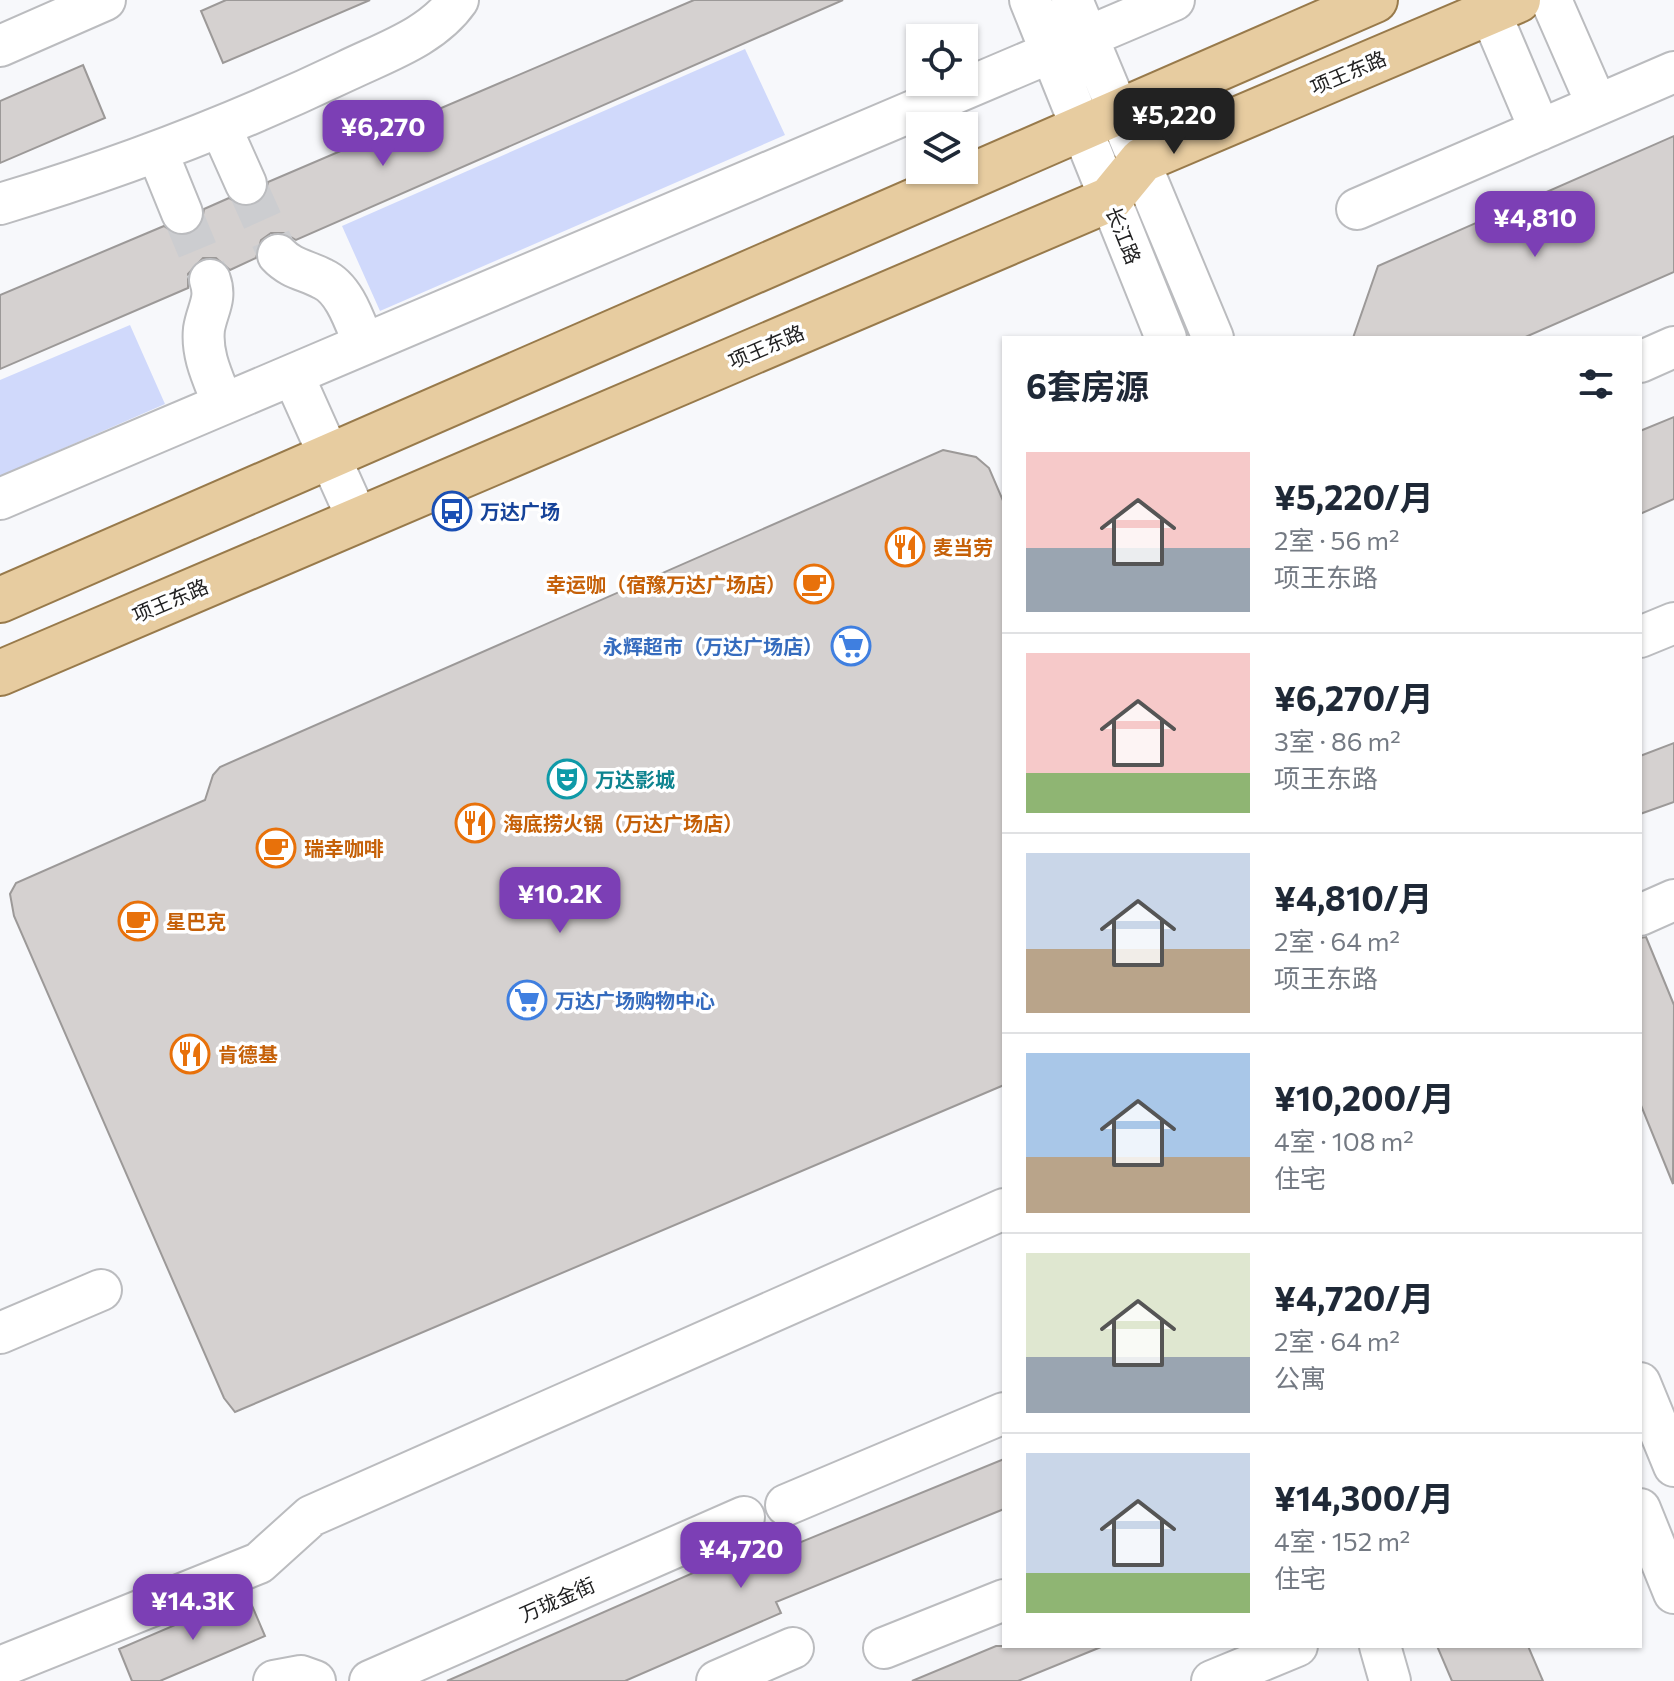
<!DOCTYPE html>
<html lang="zh">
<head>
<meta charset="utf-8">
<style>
	:root { --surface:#fff; --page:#f6f6f7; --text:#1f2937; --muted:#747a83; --line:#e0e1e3; --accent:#7c3fb5 }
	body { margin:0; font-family:Commissioner,"Noto Sans SC",sans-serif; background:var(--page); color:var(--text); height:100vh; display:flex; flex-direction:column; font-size:30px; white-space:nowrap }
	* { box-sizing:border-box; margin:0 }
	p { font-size:26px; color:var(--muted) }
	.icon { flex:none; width:44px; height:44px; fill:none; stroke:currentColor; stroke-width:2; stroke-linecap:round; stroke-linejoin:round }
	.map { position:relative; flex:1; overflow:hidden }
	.drawer { position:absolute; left:1002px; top:336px; width:640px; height:1312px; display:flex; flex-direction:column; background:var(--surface); border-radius:0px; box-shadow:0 2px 6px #0004 }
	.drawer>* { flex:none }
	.buttons { position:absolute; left:906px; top:24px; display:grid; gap:16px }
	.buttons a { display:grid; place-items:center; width:72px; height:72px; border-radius:0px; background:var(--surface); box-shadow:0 2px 6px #0004; font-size:40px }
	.price { position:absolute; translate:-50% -68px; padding:0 18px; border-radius:16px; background:var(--accent); color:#fff; font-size:26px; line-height:52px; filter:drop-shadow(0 2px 4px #0008) }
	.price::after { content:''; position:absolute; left:50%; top:48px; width:24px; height:18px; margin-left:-12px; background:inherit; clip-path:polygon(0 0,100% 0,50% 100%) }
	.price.current { background:#222; color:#fff }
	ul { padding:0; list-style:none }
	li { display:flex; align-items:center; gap:24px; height:200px; padding:0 24px }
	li+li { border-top:2px solid var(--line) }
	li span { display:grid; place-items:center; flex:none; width:224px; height:160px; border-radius:0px; color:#555 }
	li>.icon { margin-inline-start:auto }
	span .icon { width:96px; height:96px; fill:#fffc; stroke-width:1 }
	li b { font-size:34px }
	h2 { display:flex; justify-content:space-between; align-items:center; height:96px; padding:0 24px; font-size:34px }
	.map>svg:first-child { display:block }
	.green { fill:#d0d9fb }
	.building { fill:#d5d1d0; stroke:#9c9998; stroke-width:2 }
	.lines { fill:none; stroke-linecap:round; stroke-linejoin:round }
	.minor-tunnel { stroke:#cccdd0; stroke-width:40; stroke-dasharray:40 20; stroke-linecap:butt }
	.minor-casing { stroke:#bbbcbf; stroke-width:44 }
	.major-casing { stroke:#987a4b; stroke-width:48 }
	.minor { stroke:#fff; stroke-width:40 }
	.major { stroke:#e7cca0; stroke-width:44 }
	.labels { text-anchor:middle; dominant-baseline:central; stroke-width:7; stroke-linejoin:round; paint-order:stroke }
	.street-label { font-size:20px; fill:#222223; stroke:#fff }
	.transit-label { font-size:20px; font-weight:bold; fill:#164399; stroke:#fff; text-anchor:start }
	.food-label { font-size:20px; font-weight:bold; fill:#c56008; stroke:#fff; text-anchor:start }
	.shop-label { font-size:20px; font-weight:bold; fill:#366cbe; stroke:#fff; text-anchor:end }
	.culture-label { font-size:20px; font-weight:bold; fill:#0d838f; stroke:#fff; text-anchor:start }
</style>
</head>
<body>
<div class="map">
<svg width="1674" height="1681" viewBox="0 0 1674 1681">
	<rect width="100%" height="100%" fill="#f7f8fb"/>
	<path class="green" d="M745,49L785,135L380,311L342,226Z
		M130,325L165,404L0,476V380Z"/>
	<path class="building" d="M226,0H370L223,63L201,11Z
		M694,0H843L296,240L284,233H271L261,240L256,258L230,270L216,258H203L188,274V288L0,369V295L164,226L178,236L191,234L201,226L204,209L229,198L243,207L255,205L265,197L268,182Z
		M83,65L105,118L0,163V101Z
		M1674,136V272L1523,338H1353L1378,266Z
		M1674,417V499L1640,514V431Z
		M943,450L976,457L989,468L1004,503V1085L235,1412L224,1398L14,916L10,894L16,883L205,800L213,775L220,767Z
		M1674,743V802L1640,814V756Z
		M1646,937L1674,1005L1673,1184L1640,1103V938Z
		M1004,1459V1509L776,1602L781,1613L625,1681H447L752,1547L757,1560Z
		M247,1594L265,1636L160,1681H132L119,1649Z
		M996,1646H1101V1647L1018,1681H912Z
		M1437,1646H1528L1543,1681H1452Z"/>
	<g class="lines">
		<path class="minor-tunnel" d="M246,184L278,255
			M182,213L210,280"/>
		<g class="minor-casing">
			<path id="minor" d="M1030,0L1166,338
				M1072,0L1213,338
				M1551,0L1597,105
				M1490,12L1540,130
				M0,46L105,0
				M221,128L246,184
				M158,154L182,213
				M0,204C120,168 233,125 346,71C385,52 432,37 458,0
				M1357,209L1674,72
				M278,255C291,269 306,270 323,279C345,289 355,323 364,344
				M210,280C217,299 207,310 204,329C201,356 214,380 223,404
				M1640,362L1674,347
				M293,375L358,520
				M0,499L1174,0
				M1640,637L1674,623
				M1640,915L1674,900
				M0,1333L101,1290
				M1640,1383L1674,1466
				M786,1505L1004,1413
				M1640,1509L1674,1593
				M1380,1646L1390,1681
				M884,1648L1004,1600
				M0,1667L259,1563L311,1516L1004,1209
				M274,1681L301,1676L315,1681
				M370,1681L744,1517
				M717,1681L793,1648
				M1212,1681L1297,1646"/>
		</g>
		<g class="major-casing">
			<path id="major" d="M0,600L1375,0
				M0,673L1110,199L1142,160L1518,0"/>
		</g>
		<use href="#minor" class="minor"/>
		<use href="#major" class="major"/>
	</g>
	<defs>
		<g id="bus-ring" transform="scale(2)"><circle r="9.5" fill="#fff" stroke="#1a4fb4" stroke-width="1.5"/><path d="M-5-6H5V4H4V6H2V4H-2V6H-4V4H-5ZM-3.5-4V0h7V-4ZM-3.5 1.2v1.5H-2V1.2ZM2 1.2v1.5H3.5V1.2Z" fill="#1a4fb4"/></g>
		<g id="restaurant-ring" transform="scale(2)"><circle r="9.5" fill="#fff" stroke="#e8710a" stroke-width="1.5"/><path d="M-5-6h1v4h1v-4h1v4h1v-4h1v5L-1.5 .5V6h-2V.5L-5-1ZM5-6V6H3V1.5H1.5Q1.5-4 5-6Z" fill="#e8710a"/></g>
		<g id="cafe-ring" transform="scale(2)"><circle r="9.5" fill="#fff" stroke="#e8710a" stroke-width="1.5"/><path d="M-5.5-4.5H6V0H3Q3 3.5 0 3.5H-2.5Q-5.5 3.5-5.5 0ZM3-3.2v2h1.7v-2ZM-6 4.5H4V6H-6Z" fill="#e8710a"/></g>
		<g id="supermarket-ring" transform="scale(2)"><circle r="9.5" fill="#fff" stroke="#3f7fe0" stroke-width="1.5"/><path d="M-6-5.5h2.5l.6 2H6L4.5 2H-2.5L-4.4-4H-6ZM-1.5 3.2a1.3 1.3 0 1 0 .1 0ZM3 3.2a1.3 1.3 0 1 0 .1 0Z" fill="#3f7fe0"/></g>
		<g id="theatre-ring" transform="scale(2)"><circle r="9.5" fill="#fff" stroke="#0f9aa8" stroke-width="1.5"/><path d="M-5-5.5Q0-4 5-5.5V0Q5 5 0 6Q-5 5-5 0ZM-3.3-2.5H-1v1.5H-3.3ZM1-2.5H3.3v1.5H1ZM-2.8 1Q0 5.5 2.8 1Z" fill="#0f9aa8"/></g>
	</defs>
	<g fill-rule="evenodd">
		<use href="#bus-ring" x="452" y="511"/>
		<use href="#restaurant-ring" x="905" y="547"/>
		<use href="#cafe-ring" x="814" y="584"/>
		<use href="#supermarket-ring" x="851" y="646"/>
		<use href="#theatre-ring" x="567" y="779"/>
		<use href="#restaurant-ring" x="475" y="823"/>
		<use href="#cafe-ring" x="276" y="848"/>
		<use href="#cafe-ring" x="138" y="921"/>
		<use href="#supermarket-ring" x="527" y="1000"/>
		<use href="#restaurant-ring" x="190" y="1054"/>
	</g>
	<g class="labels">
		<g class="street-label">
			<text transform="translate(1348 72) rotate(-23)">项王东路</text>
			<text transform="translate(1124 235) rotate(68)">长江路</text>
			<text transform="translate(766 346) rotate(-23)">项王东路</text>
			<text transform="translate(170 600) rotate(-23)">项王东路</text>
			<text transform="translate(557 1599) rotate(-24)">万珑金街</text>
		</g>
		<g class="transit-label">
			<text x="480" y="511">万达广场</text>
		</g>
		<g class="food-label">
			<text x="933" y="547">麦当劳</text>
			<text x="786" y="584" text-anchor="end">幸运咖（宿豫万达广场店）</text>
			<text x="503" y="823">海底捞火锅（万达广场店）</text>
			<text x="304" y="848">瑞幸咖啡</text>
			<text x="166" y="921">星巴克</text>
			<text x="218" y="1054">肯德基</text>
		</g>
		<g class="shop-label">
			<text x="823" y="646">永辉超市（万达广场店）</text>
			<text x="555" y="1000" text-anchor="start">万达广场购物中心</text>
		</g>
		<g class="culture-label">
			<text x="595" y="779">万达影城</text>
		</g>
	</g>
</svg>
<div class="buttons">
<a><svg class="icon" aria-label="locate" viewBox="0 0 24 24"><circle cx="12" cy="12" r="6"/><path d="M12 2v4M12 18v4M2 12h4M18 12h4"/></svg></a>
<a><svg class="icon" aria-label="layers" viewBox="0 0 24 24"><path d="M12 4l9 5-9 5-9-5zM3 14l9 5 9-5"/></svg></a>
</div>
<b class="price current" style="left:1174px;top:156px">¥5,220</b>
<b class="price" style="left:383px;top:168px">¥6,270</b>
<b class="price" style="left:1535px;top:259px">¥4,810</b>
<b class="price" style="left:560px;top:935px">¥10.2K</b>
<b class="price" style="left:741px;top:1590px">¥4,720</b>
<b class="price" style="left:193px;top:1642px">¥14.3K</b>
<section class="drawer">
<h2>6套房源<svg class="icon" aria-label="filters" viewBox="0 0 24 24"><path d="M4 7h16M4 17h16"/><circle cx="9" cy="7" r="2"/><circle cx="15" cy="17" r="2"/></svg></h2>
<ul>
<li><span style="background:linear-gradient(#f6c9c9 60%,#9aa5b1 0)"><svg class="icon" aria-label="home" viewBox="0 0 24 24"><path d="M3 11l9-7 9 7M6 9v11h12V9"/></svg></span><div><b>¥5,220/月</b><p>2室 · 56 m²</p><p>项王东路</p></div></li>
<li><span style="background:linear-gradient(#f6c9c9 75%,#8fb573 0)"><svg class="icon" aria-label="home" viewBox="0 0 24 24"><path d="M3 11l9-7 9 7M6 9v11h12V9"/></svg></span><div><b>¥6,270/月</b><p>3室 · 86 m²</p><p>项王东路</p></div></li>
<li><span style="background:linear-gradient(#c9d6e8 60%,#b9a48a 0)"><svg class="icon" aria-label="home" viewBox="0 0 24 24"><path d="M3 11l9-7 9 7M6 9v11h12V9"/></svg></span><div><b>¥4,810/月</b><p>2室 · 64 m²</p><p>项王东路</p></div></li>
<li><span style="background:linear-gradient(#a9c7e8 65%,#b9a48a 0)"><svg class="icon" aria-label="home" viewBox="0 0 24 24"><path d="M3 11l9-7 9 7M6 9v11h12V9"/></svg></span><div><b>¥10,200/月</b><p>4室 · 108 m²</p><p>住宅</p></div></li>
<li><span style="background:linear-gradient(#dfe7d0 65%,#9aa5b1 0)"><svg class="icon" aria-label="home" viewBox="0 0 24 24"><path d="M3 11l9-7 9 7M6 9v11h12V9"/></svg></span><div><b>¥4,720/月</b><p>2室 · 64 m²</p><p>公寓</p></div></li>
<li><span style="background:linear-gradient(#c9d6e8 75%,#8fb573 0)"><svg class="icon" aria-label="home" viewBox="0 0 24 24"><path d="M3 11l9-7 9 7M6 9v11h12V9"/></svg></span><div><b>¥14,300/月</b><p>4室 · 152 m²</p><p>住宅</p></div></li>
</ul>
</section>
</div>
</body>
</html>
